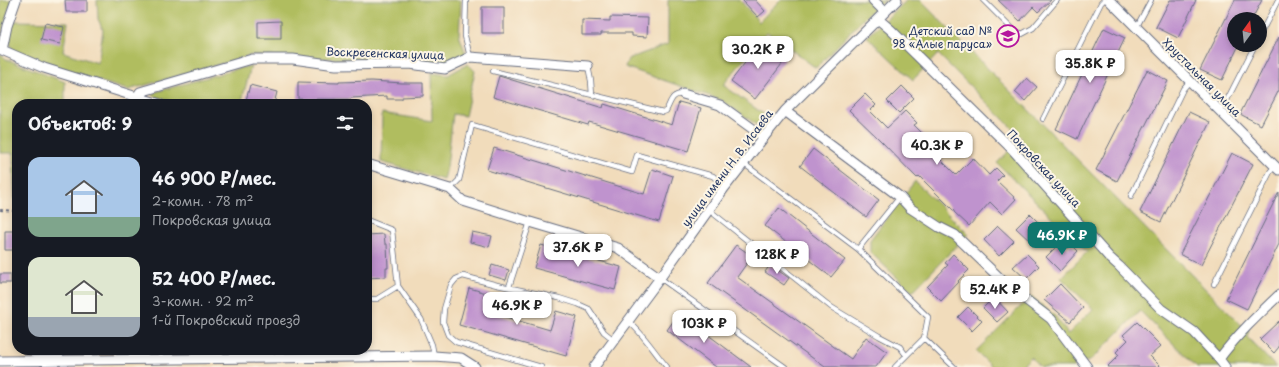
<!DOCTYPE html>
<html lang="ru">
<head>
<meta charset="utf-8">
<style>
	:root { --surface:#171b24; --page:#242831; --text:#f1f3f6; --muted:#9ea1a6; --accent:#0f766e }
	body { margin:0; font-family:"Playpen Sans",sans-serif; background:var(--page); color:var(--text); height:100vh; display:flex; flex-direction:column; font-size:15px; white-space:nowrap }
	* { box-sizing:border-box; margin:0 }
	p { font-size:13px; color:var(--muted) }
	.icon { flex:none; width:22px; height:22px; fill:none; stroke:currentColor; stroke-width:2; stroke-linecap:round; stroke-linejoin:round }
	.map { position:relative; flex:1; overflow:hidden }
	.side { position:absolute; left:12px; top:99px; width:360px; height:256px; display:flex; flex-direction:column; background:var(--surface); border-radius:16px; box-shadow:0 2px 6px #0003 }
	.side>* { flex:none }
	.needle { width:26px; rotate:15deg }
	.controls { position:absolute; left:1227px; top:12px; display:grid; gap:8px }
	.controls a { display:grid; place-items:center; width:40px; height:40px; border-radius:50%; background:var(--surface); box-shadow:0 2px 6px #0003; font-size:20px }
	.price { position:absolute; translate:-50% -34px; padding:0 9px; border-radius:8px; background:#fff; color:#222; font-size:13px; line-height:26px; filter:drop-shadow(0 1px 2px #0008) }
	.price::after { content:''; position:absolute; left:50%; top:24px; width:12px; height:9px; margin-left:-6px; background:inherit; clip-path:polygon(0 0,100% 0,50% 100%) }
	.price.current { background:var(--accent); color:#fff }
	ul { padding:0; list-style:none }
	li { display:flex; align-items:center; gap:12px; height:100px; padding:0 16px }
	li span { display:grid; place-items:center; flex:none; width:112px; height:80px; border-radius:12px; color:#555 }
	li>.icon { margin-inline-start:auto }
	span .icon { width:48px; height:48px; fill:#fffc; stroke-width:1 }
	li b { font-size:17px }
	h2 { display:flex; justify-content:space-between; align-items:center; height:48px; padding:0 16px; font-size:17px }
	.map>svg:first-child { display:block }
	.green { fill:#b0bd5f; stroke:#66765e }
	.building { fill:#bf93ce }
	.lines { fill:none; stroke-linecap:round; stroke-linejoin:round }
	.lane-casing { stroke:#666c7f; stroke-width:6 }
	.street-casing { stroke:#666c7f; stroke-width:11 }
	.path { stroke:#666c7f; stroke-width:2; stroke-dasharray:3 3; stroke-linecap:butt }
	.lane { stroke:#fff; stroke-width:4.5 }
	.street { stroke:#fff; stroke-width:9 }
	.labels { text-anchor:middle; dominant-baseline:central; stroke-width:4; stroke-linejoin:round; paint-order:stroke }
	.poi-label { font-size:11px; fill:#1b2f5e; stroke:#fcf5e5; text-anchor:end }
	.street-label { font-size:11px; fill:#1b2f5e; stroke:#fcf5e5 }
</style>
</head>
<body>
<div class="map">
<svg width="1279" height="367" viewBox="0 0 1279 367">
	<rect width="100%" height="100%" fill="#fcf5e5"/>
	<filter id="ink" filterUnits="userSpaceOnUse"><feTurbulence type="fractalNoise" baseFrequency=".025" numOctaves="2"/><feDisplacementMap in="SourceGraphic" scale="8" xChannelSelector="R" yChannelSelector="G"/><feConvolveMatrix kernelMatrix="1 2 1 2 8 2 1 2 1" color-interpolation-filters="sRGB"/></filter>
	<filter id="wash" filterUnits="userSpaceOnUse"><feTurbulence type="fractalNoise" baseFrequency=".012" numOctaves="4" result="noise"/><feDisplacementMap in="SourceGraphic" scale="16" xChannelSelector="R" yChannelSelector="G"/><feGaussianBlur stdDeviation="0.9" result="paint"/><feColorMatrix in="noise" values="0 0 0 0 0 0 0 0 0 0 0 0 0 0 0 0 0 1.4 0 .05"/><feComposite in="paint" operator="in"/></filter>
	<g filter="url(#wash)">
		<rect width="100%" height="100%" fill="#f1dcbb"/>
		<path class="green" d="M0,0H12L0,37Z
			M97,0H461L459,35L466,54L446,62L409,59H337L252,55L128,90L43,64L14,51L10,46L11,28L13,21L68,22L63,52L98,63L103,30L98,19Z
			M668,0H740L759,22L780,0H886L867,15L816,68L767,32L723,85L769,118L760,127L721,100L625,67L628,59L668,44Z
			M907,0H920L1239,323L1249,330L1247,337L1276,367H1197L1140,311L1090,361L1077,363L1074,367H1040L1031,357L1021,367H992L976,351L1031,296L1056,317L1068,334L1093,309L1061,278L1087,252L997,163L1022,138L938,54L913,80L867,37Z
			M0,53L6,59L65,82V104H17V207H15L13,153H0Z
			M468,64L475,71L465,116L453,114L447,167L444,180L381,162L382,113L432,121L431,73L448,75Z
			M251,66L241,104H181L154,96L152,93L240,68Z
			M915,181L968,234L912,292L870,252V240Z"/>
		<g id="blocks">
			<path class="building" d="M65,0H87V12H66Z
				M742,0H755L765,11L758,17Z
				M998,0H1051L1038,12L1033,7L1020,21Z
				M1170,0H1196L1178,38L1156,27Z
				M1235,0H1262L1252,19H1234V45H1239L1222,80L1200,70Z
				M482,7H504V33H482Z
				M610,17L648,18L647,37L632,36V33H601V35H582V20L610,21Z
				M281,21V39H258V22Z
				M45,23L64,27L60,44L41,40Z
				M1104,28L1125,38L1077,139L1056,129Z
				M1279,37V90L1261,125L1240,114Z
				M761,42L785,60L755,99L731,81Z
				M1147,70L1168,81L1117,181L1096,170Z
				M499,76L603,108L604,104L672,125L679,102L701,108L688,151L589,122L588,125L493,97Z
				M1027,78L1037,87L1025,101L1015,92Z
				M372,81L402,83H423V96L402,97V99H387V96L351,98V99H298V82L339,83V82Z
				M250,85L277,92L274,104H245Z
				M902,86L914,98L899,113L887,101Z
				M865,94L876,105L870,111L887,128L905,111L917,123L914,125L932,143L928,147L956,175L973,158L989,175L996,168L1003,175L997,181L1016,199L1002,214L990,202L969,226L954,212V211L919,176L917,178L880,140L849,110Z
				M1189,112L1210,122L1161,222L1140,212Z
				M494,148L644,194L652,169L673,176L659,222L487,170Z
				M813,149L879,200L866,217L800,166Z
				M1232,153L1253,164L1201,265L1180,254Z
				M1279,192V244L1247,309L1226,299Z
				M779,208L845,260L831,277L765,226Z
				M1030,214L1044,228L1031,242L1016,228Z
				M998,226L1014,241L999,256L984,240Z
				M5,231H17V250H5Z
				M472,232L492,236L489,247L470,242Z
				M384,234L385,244H387L388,268H386V277L367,278V235Z
				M1061,242L1068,248L1072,245L1078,251L1060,271L1046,257Z
				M541,245L621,267L615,290L534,268Z
				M736,245L752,256L737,277L851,359L866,337L887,352L876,367H825L708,283Z
				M953,254L969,270L958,281L959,282L941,301L927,287L948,265L945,263Z
				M1027,254L1039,266L1026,279L1013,267Z
				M492,265L509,270L506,280L489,275Z
				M770,265L789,278L784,285L765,272Z
				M0,274H11V283H0Z
				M1060,284L1083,308L1070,322L1044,300Z
				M469,288L490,294L485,311L550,330L556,311L577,317L566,356L459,325Z
				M994,297L1008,312L997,322L983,308Z
				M968,307L982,321L972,331L958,317Z
				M679,313L751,367H716L667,330Z
				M1279,321V347L1274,353L1260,339Z
				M1137,322L1161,346L1150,356L1161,367H1107L1119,355L1116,352L1128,340L1123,335Z"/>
		</g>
	</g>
	<g filter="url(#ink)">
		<use href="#blocks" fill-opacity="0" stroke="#666c7f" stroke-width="1"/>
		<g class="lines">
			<g class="lane-casing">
				<path id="lane" d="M466,0L465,36L470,57
					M983,0L1012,29L1022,34L1033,28L1057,0
					M1136,28L1151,0
					M1260,35L1278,0
					M588,66L591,81L592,95
					M493,71L663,112L666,111C671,102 671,94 683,94
					M1220,110L1225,104L1255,45
					M1043,119L1101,3L1104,0
					M743,163L858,249
					M450,189L459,180L472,125L632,172L637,155L713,176L725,187
					M1131,196L1183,89L1190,81
					M709,210L831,307L879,336L900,347L906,355
					M367,220L392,230L398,286L421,319L432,345L434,356
					M660,278L785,367
					M1214,284L1270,172L1275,166
					M509,287L530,222
					M367,299H377L398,286
					M628,321C643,333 654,352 667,367
					M924,338L954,367
					M541,367L456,342L448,335L443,322L444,309L451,285L456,279L463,276L497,285L559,298L578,304L589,309L604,332L614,340
					M895,367L924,338L928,317L858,249L900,197"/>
			</g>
			<g class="street-casing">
				<path id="street" d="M16,0L7,26L2,50L44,68L137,97L140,92L252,59H293L336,65L410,64L445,69L470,57L588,66
					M873,0L885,12
					M1109,0L1279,170
					M878,19L891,30L1012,149L1109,257L1119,266L1161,309L1194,332L1219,359L1225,367
					M683,94L720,105L764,137
					M137,97L160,104
					M785,111L900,197L910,208L939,227L955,235L1008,286L1051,319L1087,367
					M367,164L450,189L463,201L530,222L618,248L660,278
					M1219,359C1237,335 1258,315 1279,295
					M0,361L434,356L461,358L475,367
					M594,367L660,278L725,187L764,137L785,111L897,0"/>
			</g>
			<path class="path" d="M0,210L17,211"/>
			<use href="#lane" class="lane"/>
			<use href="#street" class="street"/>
		</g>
	</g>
	<defs>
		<g id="school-ring" transform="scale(1.15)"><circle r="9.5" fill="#fcf5e5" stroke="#b5179e" stroke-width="1.5"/><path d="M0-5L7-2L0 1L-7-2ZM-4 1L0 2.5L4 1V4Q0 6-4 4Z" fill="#b5179e"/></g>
	</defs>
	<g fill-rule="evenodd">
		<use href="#school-ring" x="1008" y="36"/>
	</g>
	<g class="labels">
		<g class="poi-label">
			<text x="992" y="30">Детский сад №<tspan x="992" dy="13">98 «Алые паруса»</tspan></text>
		</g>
		<g class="street-label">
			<text transform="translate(385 53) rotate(2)">Воскресенская улица</text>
			<text transform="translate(1202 77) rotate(45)">Хрустальная улица</text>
			<text transform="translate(727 168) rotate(-53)">улица имени Н. В. Исаева</text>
			<text transform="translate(1044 168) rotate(47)">Покровская улица</text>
		</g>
	</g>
</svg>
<div class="controls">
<a><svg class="needle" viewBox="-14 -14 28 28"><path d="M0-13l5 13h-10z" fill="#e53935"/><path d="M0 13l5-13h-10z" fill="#9ea1a6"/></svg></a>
</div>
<b class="price" style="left:758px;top:70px">30.2K ₽</b>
<b class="price" style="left:1090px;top:84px">35.8K ₽</b>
<b class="price" style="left:937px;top:166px">40.3K ₽</b>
<b class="price current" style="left:1062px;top:256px">46.9K ₽</b>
<b class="price" style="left:578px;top:268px">37.6K ₽</b>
<b class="price" style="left:777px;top:275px">128K ₽</b>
<b class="price" style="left:995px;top:310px">52.4K ₽</b>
<b class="price" style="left:517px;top:326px">46.9K ₽</b>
<b class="price" style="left:704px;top:344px">103K ₽</b>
<section class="side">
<h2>Объектов: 9<svg class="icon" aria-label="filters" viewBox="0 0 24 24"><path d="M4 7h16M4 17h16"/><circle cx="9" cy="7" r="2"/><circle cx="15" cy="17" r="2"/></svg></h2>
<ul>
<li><span style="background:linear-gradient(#a9c7e8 75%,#7fa58c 0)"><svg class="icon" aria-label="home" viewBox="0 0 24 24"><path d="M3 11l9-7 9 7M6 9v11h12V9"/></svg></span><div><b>46 900 ₽/мес.</b><p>2-комн. · 78 m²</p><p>Покровская улица</p></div></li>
<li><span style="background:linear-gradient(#dfe7d0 75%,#9aa5b1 0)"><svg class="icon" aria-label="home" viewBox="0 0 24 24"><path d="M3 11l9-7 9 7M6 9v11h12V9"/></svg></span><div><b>52 400 ₽/мес.</b><p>3-комн. · 92 m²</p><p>1-й Покровский проезд</p></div></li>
</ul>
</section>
</div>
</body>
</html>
